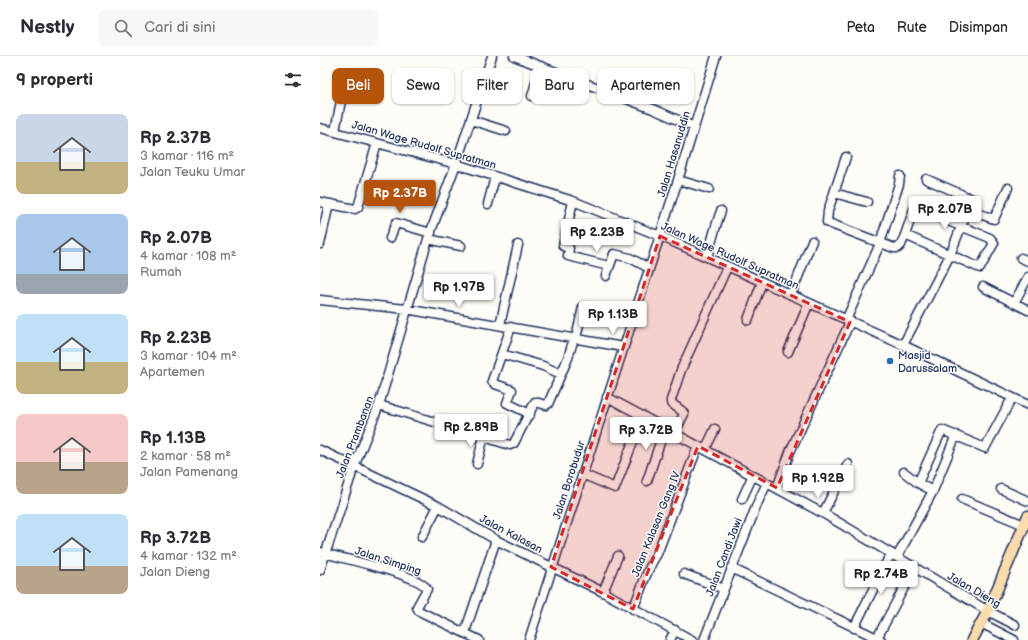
<!DOCTYPE html>
<html lang="id">
<head>
<meta charset="utf-8">
<style>
	:root { --surface:#fff; --page:#f7f7f7; --text:#2b2b33; --muted:#7c7c81; --line:#e1e1e2; --accent:#b45309 }
	body { margin:0; font-family:"Balsamiq Sans",sans-serif; background:var(--page); color:var(--text); height:100vh; display:flex; flex-direction:column; font-size:15px; white-space:nowrap }
	* { box-sizing:border-box; margin:0 }
	p { font-size:13px; color:var(--muted) }
	.icon { flex:none; width:22px; height:22px; fill:none; stroke:currentColor; stroke-width:2; stroke-linecap:round; stroke-linejoin:round }
	.map { position:relative; flex:1; overflow:hidden }
	.drawer { display:flex; flex-direction:column; background:var(--surface); width:320px }
	.drawer>* { flex:none }
	.top-card { position:absolute; left:12px; top:12px; width:380px; height:36px; display:flex; gap:8px }
	.price { position:absolute; translate:-50% -34px; padding:0 9px; border-radius:4px; background:#fff; color:#222; font-size:13px; line-height:26px; filter:drop-shadow(0 1px 2px #0008) }
	.price::after { content:''; position:absolute; left:50%; top:24px; width:12px; height:9px; margin-left:-6px; background:inherit; clip-path:polygon(0 0,100% 0,50% 100%) }
	.price.active { background:var(--accent); color:#fff }
	ul { padding:0; list-style:none }
	li { display:flex; align-items:center; gap:12px; height:100px; padding:0 16px }
	li span { display:grid; place-items:center; flex:none; width:112px; height:80px; border-radius:8px; color:#555 }
	li>.icon { margin-inline-start:auto }
	span .icon { width:48px; height:48px; fill:#fffc; stroke-width:1 }
	li b { font-size:17px }
	h2 { display:flex; justify-content:space-between; align-items:center; height:48px; padding:0 16px; font-size:17px }
	.chip { padding:0 14px; border-radius:8px; background:var(--surface); box-shadow:0 1px 3px #0004; font-size:14px; line-height:36px }
	.chip.active { background:var(--accent); color:#fff }
	header { display:flex; align-items:center; gap:24px; box-sizing:border-box; height:56px; padding:0 20px; background:var(--surface); border-bottom:1px solid var(--line) }
	header strong { font-size:19px }
	nav { display:flex; gap:22px; margin-inline-start:auto; font-size:14px }
	.search { width:280px; height:36px; background:var(--page); display:flex; align-items:center; gap:10px; box-sizing:border-box; padding:0 14px; border-radius:8px; color:var(--muted); font-size:15px }
	main { display:flex; flex:1; min-height:0 }
	.map>svg:first-child { display:block }
	.lines { fill:none; stroke-linecap:round; stroke-linejoin:round }
	.minor-casing { stroke:#1b2f5e; stroke-width:11 }
	.major-casing { stroke:#1b2f5e; stroke-width:13 }
	.minor { stroke:#fdfcf7; stroke-width:8 }
	.major { stroke:#fcdcac; stroke-width:10 }
	.marked { fill:#d62828; fill-opacity:0.2; stroke:#d62828; stroke-width:3; stroke-dasharray:8 5; stroke-linejoin:round }
	.poi-dot { fill:#1f6fb2; stroke:#fdfcf7; stroke-width:1.5 }
	.labels { text-anchor:middle; dominant-baseline:central; stroke-width:3; stroke-linejoin:round; paint-order:stroke }
	.street-label { font-size:11px; fill:#1b2f5e; stroke:#fdfcf7 }
	.poi-label { font-size:11px; fill:#1b2f5e; stroke:#fdfcf7; text-anchor:start }
</style>
</head>
<body>
<header>
<strong>Nestly</strong>
<div class="search"><svg class="icon" aria-label="search" viewBox="0 0 24 24"><circle cx="10" cy="10" r="6"/><path d="M15 15l6 6"/></svg>Cari di sini</div>
<nav><a>Peta</a><a>Rute</a><a>Disimpan</a></nav>
</header>
<main>
<section class="drawer">
<h2>9 properti<svg class="icon" aria-label="filters" viewBox="0 0 24 24"><path d="M4 7h16M4 17h16"/><circle cx="9" cy="7" r="2"/><circle cx="15" cy="17" r="2"/></svg></h2>
<ul>
<li><span style="background:linear-gradient(#c9d6e8 60%,#c2b280 0)"><svg class="icon" aria-label="home" viewBox="0 0 24 24"><path d="M3 11l9-7 9 7M6 9v11h12V9"/></svg></span><div><b>Rp 2.37B</b><p>3 kamar · 116 m²</p><p>Jalan Teuku Umar</p></div></li>
<li><span style="background:linear-gradient(#a9c7e8 75%,#9aa5b1 0)"><svg class="icon" aria-label="home" viewBox="0 0 24 24"><path d="M3 11l9-7 9 7M6 9v11h12V9"/></svg></span><div><b>Rp 2.07B</b><p>4 kamar · 108 m²</p><p>Rumah</p></div></li>
<li><span style="background:linear-gradient(#bfe0f5 60%,#c2b280 0)"><svg class="icon" aria-label="home" viewBox="0 0 24 24"><path d="M3 11l9-7 9 7M6 9v11h12V9"/></svg></span><div><b>Rp 2.23B</b><p>3 kamar · 104 m²</p><p>Apartemen</p></div></li>
<li><span style="background:linear-gradient(#f6c9c9 60%,#b9a48a 0)"><svg class="icon" aria-label="home" viewBox="0 0 24 24"><path d="M3 11l9-7 9 7M6 9v11h12V9"/></svg></span><div><b>Rp 1.13B</b><p>2 kamar · 58 m²</p><p>Jalan Pamenang</p></div></li>
<li><span style="background:linear-gradient(#bfe0f5 65%,#b9a48a 0)"><svg class="icon" aria-label="home" viewBox="0 0 24 24"><path d="M3 11l9-7 9 7M6 9v11h12V9"/></svg></span><div><b>Rp 3.72B</b><p>4 kamar · 132 m²</p><p>Jalan Dieng</p></div></li>
</ul>
</section>
<div class="map">
<svg width="708" height="584" viewBox="0 0 708 584">
	<rect width="100%" height="100%" fill="#fdfcf7"/>
	<filter id="ink" filterUnits="userSpaceOnUse"><feTurbulence type="fractalNoise" baseFrequency=".025" numOctaves="2"/><feDisplacementMap in="SourceGraphic" scale="8" xChannelSelector="R" yChannelSelector="G"/><feConvolveMatrix kernelMatrix="1 2 1 2 8 2 1 2 1" color-interpolation-filters="sRGB"/></filter>
	<g filter="url(#ink)">
		<g class="lines">
			<g class="minor-casing">
				<path id="minor" d="M194,0L333,53L374,71
					M212,40L221,10
					M151,64L186,75
					M0,72L136,108L253,145L340,180L583,289L708,349
					M15,75L22,40
					M526,101L508,155L507,166L511,168L574,192H578L581,189L585,179L660,212L674,187L670,182L596,152L594,153L585,179
					M358,124L389,133
					M514,137L547,146
					M253,145L243,190L249,192L248,200L289,210
					M0,146L35,153L38,151L57,87
					M168,148L175,121
					M648,154L674,163L688,132
					M70,182L76,167L111,177
					M108,183L141,190
					M0,188L9,148
					M387,201C392,185 395,171 401,155
					M701,202L708,205
					M286,220L294,198L310,202L329,212
					M663,231L708,254
					M471,239L492,185
					M0,244L86,253L303,291
					M694,247L708,221
					M428,264L442,226
					M526,264L559,190L579,128L580,120
					M180,269L198,189
					M191,271L172,325L175,328L192,334L187,347L210,358
					M256,282L263,251
					M583,289L630,199L652,143L606,123
					M468,296L489,247
					M182,298L223,310L241,318
					M287,341L506,459L668,555L695,569
					M59,349L190,389L194,387L215,346L226,349L228,348L248,302L254,282
					M354,378L364,358L362,355L351,347V344L361,314L407,211
					M0,394L118,450L176,484L283,536L372,584
					M385,394L395,373
					M157,408L164,380
					M584,416L598,427
					M262,418L295,432L323,360
					M327,425L345,372
					M457,432L470,396L530,266
					M681,433L708,445
					M613,435L636,379
					M422,443L433,419
					M642,443L704,469
					M503,457L528,408
					M102,481L118,450
					M0,496C20,502 99,518 107,533L97,551L99,555L159,584
					M577,501L613,435L598,427L622,374L665,392L692,342
					M411,512L561,584
					M0,514L34,411L59,349L108,183L136,108L172,0
					M364,518L404,533
					M283,536L298,500
					M313,553C321,535 326,514 337,498L378,390
					M661,567L694,584
					M534,572L571,497
					M145,576L176,484
					M557,582L595,511
					M209,584L358,124L396,0
					M350,584L355,574
					M384,584L438,446L447,427"/>
			</g>
			<g class="major-casing">
				<path id="major" d="M652,584L668,555L708,460"/>
			</g>
			<use href="#minor" class="minor"/>
			<use href="#major" class="major"/>
		</g>
	</g>
	<path class="marked" d="M340,180L530,266L457,432L378,390L313,553L231,511Z"/>
	<circle class="poi-dot" cx="570" cy="305" r="4"/>
	<g class="labels">
		<g class="street-label">
			<text transform="translate(104 89) rotate(16)">Jalan Wage Rudolf Supratman</text>
			<text transform="translate(354 98) rotate(-73)">Jalan Hasanuddin</text>
			<text transform="translate(410 200) rotate(24)">Jalan Wage Rudolf Supratman</text>
			<text transform="translate(35 381) rotate(-69)">Jalan Prambanan</text>
			<text transform="translate(249 424) rotate(-72)">Jalan Borobudur</text>
			<text transform="translate(336 468) rotate(-68)">Jalan Kalasan Gang IV</text>
			<text transform="translate(191 478) rotate(28)">Jalan Kalasan</text>
			<text transform="translate(404 501) rotate(-69)">Jalan Candi Jawi</text>
			<text transform="translate(68 505) rotate(18)">Jalan Simping</text>
			<text transform="translate(654 534) rotate(30)">Jalan Dieng</text>
		</g>
		<g class="poi-label">
			<text x="578" y="299">Masjid<tspan x="578" dy="13">Darussalam</tspan></text>
		</g>
	</g>
</svg>
<b class="price active" style="left:80px;top:158px">Rp 2.37B</b>
<b class="price" style="left:625px;top:174px">Rp 2.07B</b>
<b class="price" style="left:277px;top:197px">Rp 2.23B</b>
<b class="price" style="left:139px;top:252px">Rp 1.97B</b>
<b class="price" style="left:293px;top:279px">Rp 1.13B</b>
<b class="price" style="left:151px;top:392px">Rp 2.89B</b>
<b class="price" style="left:326px;top:395px">Rp 3.72B</b>
<b class="price" style="left:498px;top:443px">Rp 1.92B</b>
<b class="price" style="left:561px;top:539px">Rp 2.74B</b>
<div class="top-card">
<a class="chip active">Beli</a>
<a class="chip">Sewa</a>
<a class="chip">Filter</a>
<a class="chip">Baru</a>
<a class="chip">Apartemen</a>
</div>
</div>
</main>
</body>
</html>
